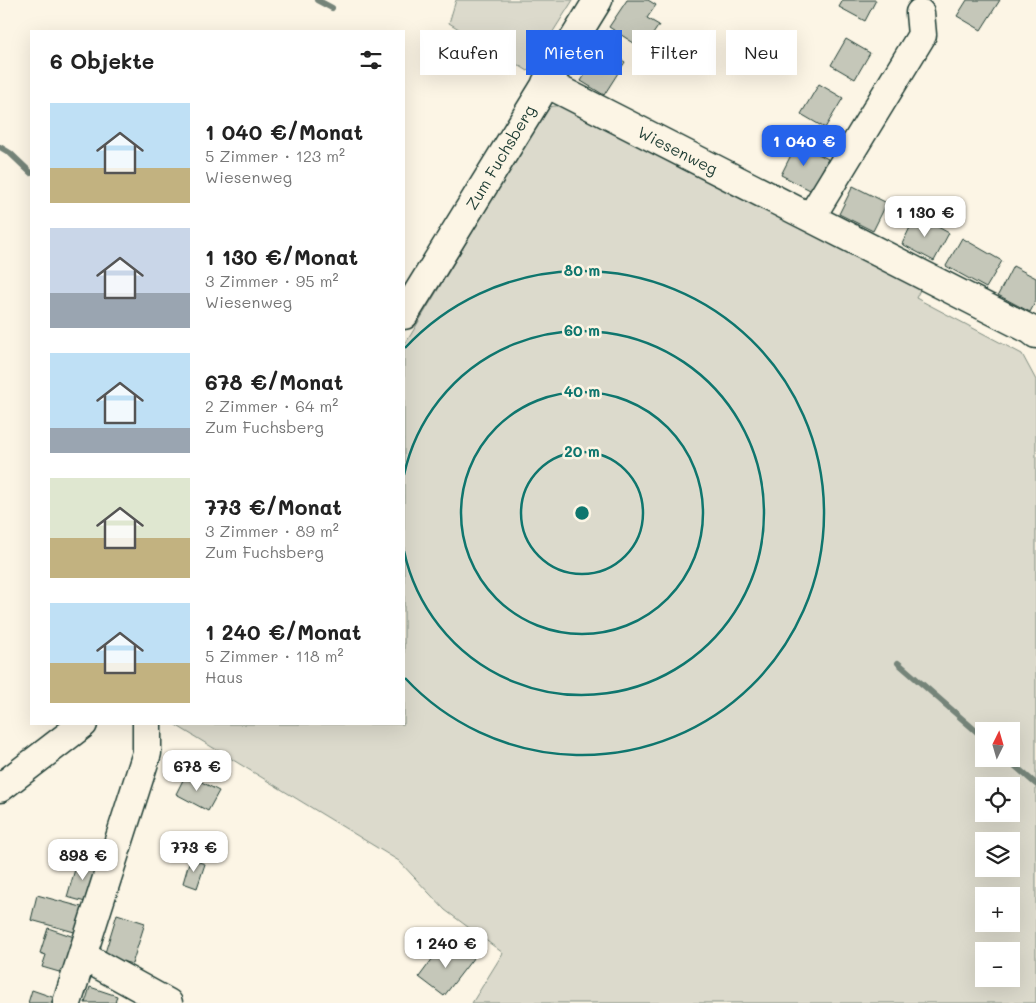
<!DOCTYPE html>
<html lang="de">
<head>
<meta charset="utf-8">
<style>
	:root { --surface:#fff; --page:#f6f6f6; --text:#222; --muted:#767676; --accent:#2563eb }
	body { margin:0; font-family:Mali,sans-serif; background:var(--page); color:var(--text); height:100vh; display:flex; flex-direction:column; font-size:19px; white-space:nowrap }
	* { box-sizing:border-box; margin:0 }
	p { font-size:16px; color:var(--muted) }
	.icon { flex:none; width:28px; height:28px; fill:none; stroke:currentColor; stroke-width:2; stroke-linecap:round; stroke-linejoin:round }
	.map { position:relative; flex:1; overflow:hidden }
	.sheet { position:absolute; left:30px; top:30px; width:375px; height:695px; display:flex; flex-direction:column; background:var(--surface); border-radius:0px; box-shadow:0 5px 20px #0002 }
	.sheet>* { flex:none }
	.hud { position:absolute; left:420px; top:30px; width:475px; height:45px; display:flex; gap:10px }
	.needle { width:32px; rotate:5deg }
	.buttons { position:absolute; left:975px; top:722px; display:grid; gap:10px }
	.buttons a { display:grid; place-items:center; width:45px; height:45px; border-radius:0px; background:var(--surface); box-shadow:0 5px 20px #0002; font-size:25px }
	.price { position:absolute; translate:-50% -42px; padding:0 11px; border-radius:10px; background:#fff; color:#222; font-size:16px; line-height:32px; filter:drop-shadow(0 1px 2px #0008) }
	.price::after { content:''; position:absolute; left:50%; top:30px; width:15px; height:11px; margin-left:-8px; background:inherit; clip-path:polygon(0 0,100% 0,50% 100%) }
	.price.active { background:var(--accent); color:#fff }
	ul { padding:0; list-style:none }
	li { display:flex; align-items:center; gap:15px; height:125px; padding:0 20px }
	li span { display:grid; place-items:center; flex:none; width:140px; height:100px; border-radius:0px; color:#555 }
	li>.icon { margin-inline-start:auto }
	span .icon { width:60px; height:60px; fill:#fffc; stroke-width:1 }
	li b { font-size:21px }
	h2 { display:flex; justify-content:space-between; align-items:center; height:60px; padding:0 20px; font-size:21px }
	.tag { padding:0 18px; border-radius:0px; background:var(--surface); box-shadow:0 5px 20px #0002; font-size:18px; line-height:45px }
	.tag.active { background:var(--accent); color:#fff }
	.map>svg:first-child { display:block }
	.green { fill:#dcdacc; stroke:#7e8c80; fill-rule:evenodd }
	.lines { fill:none; stroke-linecap:round; stroke-linejoin:round }
	.stream { stroke:#758479; stroke-width:6 }
	.building { fill:#c5c7b9; stroke:#1f3d34 }
	.minor-casing { stroke:#1f3d34; stroke-width:31 }
	.minor { stroke:#fcf5e5; stroke-width:28 }
	.ring { fill:none; stroke:#0f766e; stroke-width:2.5 }
	.labels { text-anchor:middle; dominant-baseline:central; stroke-width:5; stroke-linejoin:round; paint-order:stroke }
	.street-label { font-size:16px; fill:#1f3d34; stroke:#fcf5e5 }
	.centre { fill:#0f766e; stroke:#fcf5e5; stroke-width:2.5 }
	.ring-label { font-size:15px; text-anchor:middle; font-weight:bold; fill:#0f766e; stroke:#fcf5e5; stroke-width:5; stroke-linejoin:round; paint-order:stroke }
</style>
</head>
<body>
<div class="map">
<svg width="1036" height="1003" viewBox="0 0 1036 1003">
	<rect width="100%" height="100%" fill="#fcf5e5"/>
	<filter id="ink" filterUnits="userSpaceOnUse"><feTurbulence type="fractalNoise" baseFrequency=".02" numOctaves="2"/><feDisplacementMap in="SourceGraphic" scale="10" xChannelSelector="R" yChannelSelector="G"/><feConvolveMatrix kernelMatrix="1 2 1 2 8 2 1 2 1" color-interpolation-filters="sRGB"/></filter>
	<g filter="url(#ink)">
		<path class="green" d="M456,0H573L528,71L449,23Z
			M569,104L922,286L916,298L1022,354L1036,380V1003H472L503,953L445,910L399,861L174,724H404V346L548,107ZM984,731H1011V759H984ZM984,786H1011V814H984ZM984,841H1011V869H984ZM984,896H1011V924H984ZM984,951H1011V979H984Z"/>
		<g class="lines">
			<path class="stream" d="M317,0L332,8
				M0,147L10,153L31,173
				M898,663L984,738
				M1007,759L1036,784"/>
		</g>
		<path class="building" d="M627,0H648L656,5L647,18L659,25L643,49L609,27Z
			M843,0H876L865,21L839,7Z
			M967,0H1000L981,30L957,16Z
			M846,39L870,53L855,79L831,65Z
			M602,48L625,62L604,95L581,81Z
			M819,84L843,98L825,128L801,114Z
			M797,143L828,159L812,191L781,175Z
			M853,186L887,203L873,231L839,214Z
			M916,215L949,233L934,261L902,244Z
			M962,238L1002,261L986,288L946,266Z
			M1013,266L1036,278V301L1030,312L998,295Z
			M186,774L219,791L208,811L176,794Z
			M78,859L100,866L89,903L67,897Z
			M190,859L205,864L197,888L183,883Z
			M37,895L85,908L78,933L31,920Z
			M117,914L145,923L132,964L104,956Z
			M48,928L77,938L66,974L42,967L46,955L40,953Z
			M457,944L474,957L444,996L419,977L439,950L448,957Z
			M90,987L117,996L115,1003H85Z
			M32,990L58,999L57,1003H28Z"/>
		<g class="lines">
			<g class="minor-casing">
				<path id="minor" d="M546,83L1031,330L1036,334
					M811,217L922,35L920,13
					M404,315L598,0
					M0,788L83,724
					M83,956L168,1003
					M67,1003L147,753V724"/>
			</g>
			<use href="#minor" class="minor"/>
		</g>
	</g>
	<g class="ring">
		<circle cx="582" cy="513" r="61"/>
		<circle cx="582" cy="513" r="121"/>
		<path d="M404 475A182 182 0 1 1 404 551"/>
		<path d="M405 348A242 242 0 1 1 405 678"/>
	</g>
	<g class="labels">
		<g class="street-label">
			<text transform="translate(678 150) rotate(27)">Wiesenweg</text>
			<text transform="translate(500 157) rotate(-59)">Zum Fuchsberg</text>
		</g>
	</g>
	<circle cx="582" cy="513" r="8" class="centre"/>
	<g class="ring-label">
		<text x="582" y="276">80 m</text>
		<text x="582" y="336">60 m</text>
		<text x="582" y="397">40 m</text>
		<text x="582" y="457">20 m</text>
	</g>
</svg>
<div class="buttons">
<a><svg class="needle" viewBox="-14 -14 28 28"><path d="M0-13l5 13h-10z" fill="#e53935"/><path d="M0 13l5-13h-10z" fill="#767676"/></svg></a>
<a><svg class="icon" aria-label="locate" viewBox="0 0 24 24"><circle cx="12" cy="12" r="6"/><path d="M12 2v4M12 18v4M2 12h4M18 12h4"/></svg></a>
<a><svg class="icon" aria-label="layers" viewBox="0 0 24 24"><path d="M12 4l9 5-9 5-9-5zM3 14l9 5 9-5"/></svg></a>
<a>+</a>
<a>−</a>
</div>
<b class="price active" style="left:804px;top:167px">1 040 €</b>
<b class="price" style="left:925px;top:238px">1 130 €</b>
<b class="price" style="left:197px;top:792px">678 €</b>
<b class="price" style="left:194px;top:873px">773 €</b>
<b class="price" style="left:83px;top:881px">898 €</b>
<b class="price" style="left:446px;top:969px">1 240 €</b>
<div class="hud">
<a class="tag">Kaufen</a>
<a class="tag active">Mieten</a>
<a class="tag">Filter</a>
<a class="tag">Neu</a>
</div>
<section class="sheet">
<h2>6 Objekte<svg class="icon" aria-label="filters" viewBox="0 0 24 24"><path d="M4 7h16M4 17h16"/><circle cx="9" cy="7" r="2"/><circle cx="15" cy="17" r="2"/></svg></h2>
<ul>
<li><span style="background:linear-gradient(#bfe0f5 65%,#c2b280 0)"><svg class="icon" aria-label="home" viewBox="0 0 24 24"><path d="M3 11l9-7 9 7M6 9v11h12V9"/></svg></span><div><b>1 040 €/Monat</b><p>5 Zimmer · 123 m²</p><p>Wiesenweg</p></div></li>
<li><span style="background:linear-gradient(#c9d6e8 65%,#9aa5b1 0)"><svg class="icon" aria-label="home" viewBox="0 0 24 24"><path d="M3 11l9-7 9 7M6 9v11h12V9"/></svg></span><div><b>1 130 €/Monat</b><p>3 Zimmer · 95 m²</p><p>Wiesenweg</p></div></li>
<li><span style="background:linear-gradient(#bfe0f5 75%,#9aa5b1 0)"><svg class="icon" aria-label="home" viewBox="0 0 24 24"><path d="M3 11l9-7 9 7M6 9v11h12V9"/></svg></span><div><b>678 €/Monat</b><p>2 Zimmer · 64 m²</p><p>Zum Fuchsberg</p></div></li>
<li><span style="background:linear-gradient(#dfe7d0 60%,#c2b280 0)"><svg class="icon" aria-label="home" viewBox="0 0 24 24"><path d="M3 11l9-7 9 7M6 9v11h12V9"/></svg></span><div><b>773 €/Monat</b><p>3 Zimmer · 89 m²</p><p>Zum Fuchsberg</p></div></li>
<li><span style="background:linear-gradient(#bfe0f5 60%,#c2b280 0)"><svg class="icon" aria-label="home" viewBox="0 0 24 24"><path d="M3 11l9-7 9 7M6 9v11h12V9"/></svg></span><div><b>1 240 €/Monat</b><p>5 Zimmer · 118 m²</p><p>Haus</p></div></li>
</ul>
</section>
</div>
</body>
</html>
